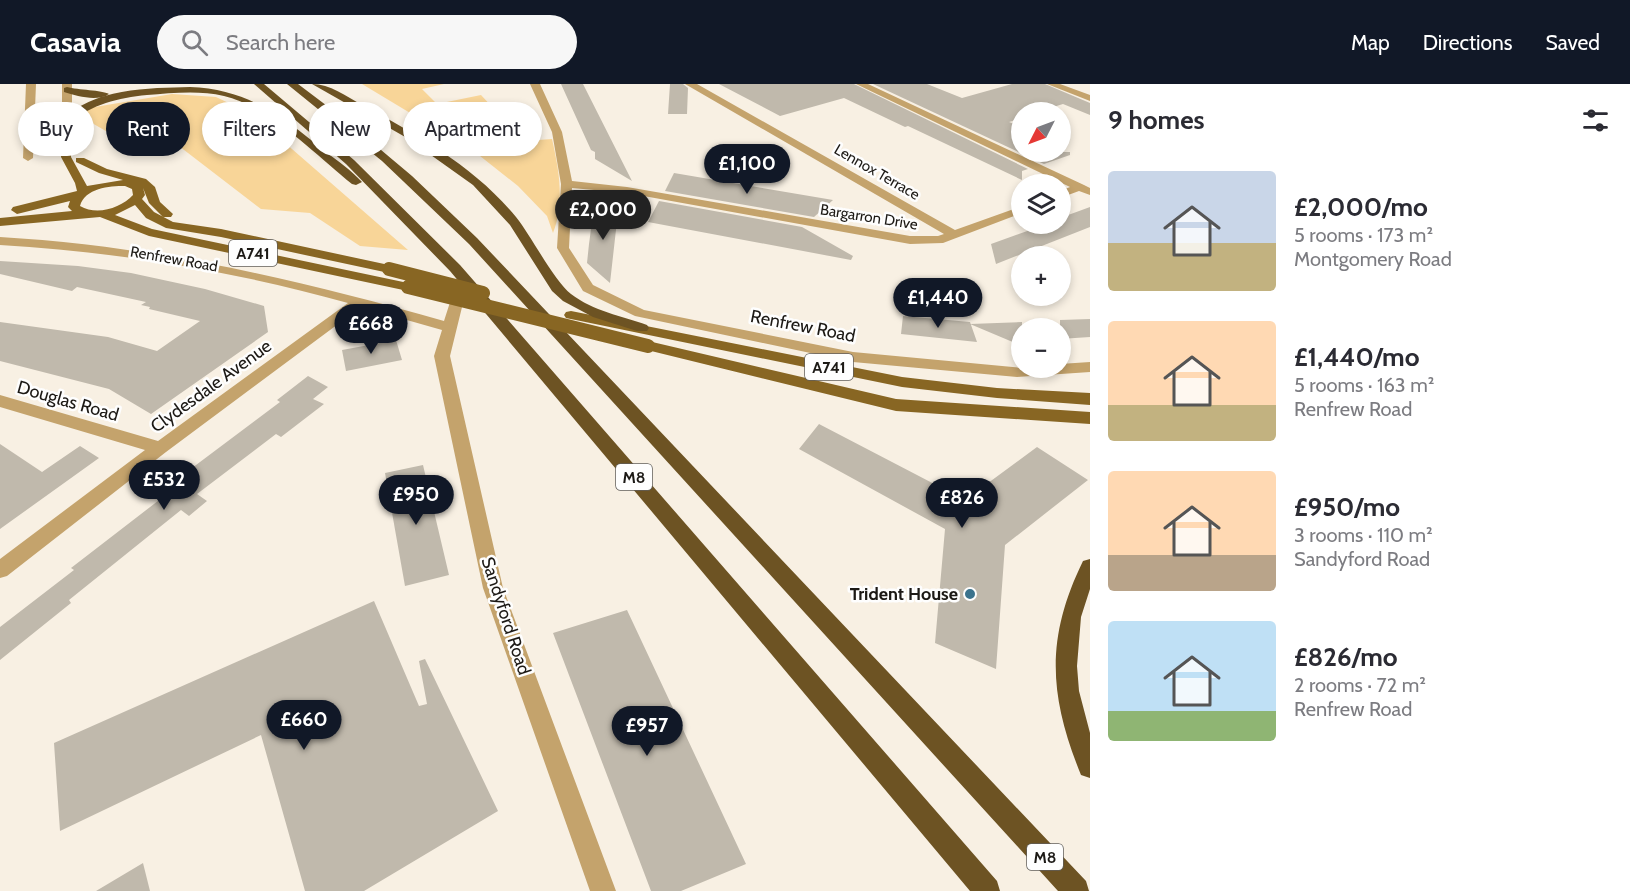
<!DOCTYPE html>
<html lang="en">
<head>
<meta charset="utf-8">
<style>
	:root { --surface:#fff; --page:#f7f7f7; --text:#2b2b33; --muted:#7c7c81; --accent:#111827 }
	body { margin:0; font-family:Cabin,sans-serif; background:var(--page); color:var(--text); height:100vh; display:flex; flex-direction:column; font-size:22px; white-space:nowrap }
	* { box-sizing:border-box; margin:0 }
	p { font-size:20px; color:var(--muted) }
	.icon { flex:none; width:33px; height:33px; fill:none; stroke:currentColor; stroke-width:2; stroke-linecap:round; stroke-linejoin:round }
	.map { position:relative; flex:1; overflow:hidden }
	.sheet { display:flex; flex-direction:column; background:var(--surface); width:540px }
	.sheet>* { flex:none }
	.guide { position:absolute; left:18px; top:18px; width:570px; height:54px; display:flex; gap:12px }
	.needle { width:39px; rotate:228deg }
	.tools { position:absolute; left:1011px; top:18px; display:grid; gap:12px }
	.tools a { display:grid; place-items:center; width:60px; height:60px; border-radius:50%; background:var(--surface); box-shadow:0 3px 9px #0003; font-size:30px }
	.price { position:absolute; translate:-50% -51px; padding:0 14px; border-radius:21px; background:var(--accent); color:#fff; font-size:20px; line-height:39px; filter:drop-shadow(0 2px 3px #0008) }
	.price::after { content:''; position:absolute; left:50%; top:36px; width:18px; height:14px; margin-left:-9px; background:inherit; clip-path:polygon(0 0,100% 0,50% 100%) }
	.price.selected { background:#222; color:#fff }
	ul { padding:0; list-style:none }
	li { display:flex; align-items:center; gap:18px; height:150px; padding:0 18px }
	li span { display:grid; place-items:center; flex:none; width:168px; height:120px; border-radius:6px; color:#555 }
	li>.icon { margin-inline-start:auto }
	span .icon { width:72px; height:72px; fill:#fffc; stroke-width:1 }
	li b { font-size:26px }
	h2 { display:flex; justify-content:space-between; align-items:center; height:72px; padding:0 18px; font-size:26px }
	.tag { padding:0 21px; border-radius:27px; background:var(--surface); box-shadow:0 3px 9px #0003; font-size:21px; line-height:54px }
	.tag.selected { background:var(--accent); color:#fff }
	header { display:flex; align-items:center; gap:36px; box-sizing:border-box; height:84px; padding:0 30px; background:var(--accent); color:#fff }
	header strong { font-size:28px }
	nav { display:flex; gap:33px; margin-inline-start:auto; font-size:21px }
	.search { width:420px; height:54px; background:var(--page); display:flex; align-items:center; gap:15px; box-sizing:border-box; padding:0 21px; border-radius:33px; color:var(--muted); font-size:22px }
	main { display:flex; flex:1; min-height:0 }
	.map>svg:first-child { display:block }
	.green { fill:#f8d598 }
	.building { fill:#c0b9ac }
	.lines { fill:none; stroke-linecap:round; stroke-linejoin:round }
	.minor { fill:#c4a36c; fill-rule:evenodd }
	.major { fill:#886623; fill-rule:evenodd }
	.highway { fill:#6d5323; fill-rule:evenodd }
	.major-bridge { stroke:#886623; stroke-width:14 }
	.poi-dot { fill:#3b738d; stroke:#fefefe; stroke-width:2 }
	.labels { text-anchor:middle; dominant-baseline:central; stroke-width:5; stroke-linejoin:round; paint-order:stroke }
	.far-street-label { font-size:15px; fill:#1c1915; stroke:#fefefe }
	.shield { fill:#fefefe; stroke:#605e5b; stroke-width:1.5 }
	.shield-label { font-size:16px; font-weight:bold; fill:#1c1915 }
	.street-label { font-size:18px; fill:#1c1915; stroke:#fefefe }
	.poi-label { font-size:18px; font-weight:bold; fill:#1c1915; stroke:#fefefe; text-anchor:end }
</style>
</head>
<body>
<header>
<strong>Casavia</strong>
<div class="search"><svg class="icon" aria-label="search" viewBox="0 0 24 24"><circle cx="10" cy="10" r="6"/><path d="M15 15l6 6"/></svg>Search here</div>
<nav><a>Map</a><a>Directions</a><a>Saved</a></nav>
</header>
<main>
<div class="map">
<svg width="1090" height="807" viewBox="0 0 1090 807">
	<rect width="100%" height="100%" fill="#f8f0e3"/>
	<path class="green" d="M362,0H444L422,5L437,20L481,11L524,57L552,55C559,86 565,119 553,149L547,132L518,102L475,68Z
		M172,10L216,13L237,23L269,45L408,166L360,162L310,129L261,125L175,59L118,54L78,31L89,24Z"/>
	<path class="building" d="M561,0H583L632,97L595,75V68L591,66Z
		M670,0H683L688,4L687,30H668Z
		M719,0H854L1028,85L1022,87V96L908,42L905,43L844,14L780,32Z
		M873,0H927L962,14L1012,0H1045L1090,19V31L1063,20L1037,28H1022V34L1009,38L1022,43V68H1070V71L1044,80Z
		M674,89L721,97L833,116L814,133L665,107Z
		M659,117L802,143L853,172L851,176L648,138Z
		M619,119L610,199L587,179L589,160L593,130Z
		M1090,123V143L996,180L991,160L1047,140H1060V134Z
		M0,177L78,182L131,189L205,205L264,222L268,248L151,330L109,305L0,277V238L108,253L157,267L200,237L149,225L150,223L141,221L146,218L77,203L72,207L0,190Z
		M903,232L970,238L977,258L901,250Z
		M1090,235V253L1060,255V236Z
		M1022,238V262L970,240Z
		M396,256L402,276L346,287L342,266Z
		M308,292L328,303L313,315L324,320L281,353L276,350L197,410L207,417L189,432L181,426L69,516L71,519L0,576V543L74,486L71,484L189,393L184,390L280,318L277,316Z
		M819,340L965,416L1037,363L1088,396L1005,461L996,585L935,559L945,445L799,365Z
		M0,360L42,388L80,362L99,374L0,445Z
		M423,381L449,491L405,502L385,389Z
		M374,517L419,622L427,620L419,577L425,575L498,727L364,807H305L261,651L60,747L54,659Z
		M627,526L746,780L681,807H651L553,549Z
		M143,779L150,807H96Z"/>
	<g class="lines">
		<path class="minor" d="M26,0H36L33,74L28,77L23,74Z
			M62,0H72V23L67,26L62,23Z
			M530,0H540L562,48L572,97L627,103L910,152H938L944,150L685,0H697L955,146L1022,122V129L943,159L910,160L627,109L572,104L569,164L593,201L644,226L853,268L1022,284H1060V280L1090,278V288L1017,293L853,278L635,232L583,207L557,164L561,100L552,48Z
			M856,0H868L1084,101L1090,104V111L1079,107L1060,114V107L1070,103Z
			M1047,0H1060L1090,11V17Z
			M0,153C154,162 297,195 444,237L452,212H462L464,215L450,272L503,504L616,807H590L483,504L434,272L442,246L361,223L166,368L7,492L0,494V475L145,366L0,323V311L158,357L348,219C234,187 118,168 0,161Z"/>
		<path class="major" d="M67,20L72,23L71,73L87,102L123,96L99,89L76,78V74H84L107,85L146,95L155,103L160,118L173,130L171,133H163L149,119L143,104L145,111L142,115L154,128L173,138L221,145L389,181L396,185L389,189L221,153L166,144L146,134L135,121L115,131L152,145L408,199L415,203L408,207L149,152L100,133L0,142V134L72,127L68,123L70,117L17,130L11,126L13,123L77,107L75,99L61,73L62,23ZM125,102L132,105L133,111C121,124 97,132 80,122C85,104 109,102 125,102Z
			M571,227L902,293L997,304L1090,309V321L997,314L902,303L566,234L564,231L566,228Z
			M648,257L896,315L1090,328V340L896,327L643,265L641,262Z"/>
		<path class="highway" d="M254,0H264L354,76L460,181L997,797L1000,807H970L450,187L346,80Z
			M287,0H298L343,34L412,92L477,154L1086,797L1089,807H1058L469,160L382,77Z
			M312,0C330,0 346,12 362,21C418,51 475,83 516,133C532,153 554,197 571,210C593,227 622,232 647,241L649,244L647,247H637L593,233L563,217L552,207L510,141L473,101L407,54Z
			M67,3C78,6 102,6 109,10C97,18 77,12 64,8V4Z
			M190,3C248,5 283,33 326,68C338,77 352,87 362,98L356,101L352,100C316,71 270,23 224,12C199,6 172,9 147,11C118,14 92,20 70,39L62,37C91,4 150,4 190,3Z
			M1090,475V505L1081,533L1077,582L1079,607L1090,649V694L1081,691C1049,612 1045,555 1083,477Z"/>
		<path class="major-bridge" d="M389,185L483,209
			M408,203L648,262"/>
	</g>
	<circle class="poi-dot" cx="970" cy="510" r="6"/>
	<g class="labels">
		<g class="far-street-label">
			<text transform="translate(877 88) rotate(30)">Lennox Terrace</text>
			<text transform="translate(869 133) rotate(9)">Bargarron Drive</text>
			<text transform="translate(174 175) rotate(10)">Renfrew Road</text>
		</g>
		<g class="shield">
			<rect x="229" y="156" width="48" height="26" rx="4.5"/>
			<rect x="805" y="270" width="48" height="26" rx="4.5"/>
			<rect x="616" y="380" width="36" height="26" rx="4.5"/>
			<rect x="1027" y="760" width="36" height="26" rx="4.5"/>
		</g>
		<g class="shield-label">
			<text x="253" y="169">A741</text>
			<text x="829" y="283">A741</text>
			<text x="634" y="393">M8</text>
			<text x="1045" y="773">M8</text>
		</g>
		<g class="street-label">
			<text transform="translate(803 242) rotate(11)">Renfrew Road</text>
			<text transform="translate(211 302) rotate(-36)">Clydesdale Avenue</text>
			<text transform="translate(68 317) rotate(16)">Douglas Road</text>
			<text transform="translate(506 532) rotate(72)">Sandyford Road</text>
		</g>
		<g class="poi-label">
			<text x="958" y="510">Trident House</text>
		</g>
	</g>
</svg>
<div class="tools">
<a><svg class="needle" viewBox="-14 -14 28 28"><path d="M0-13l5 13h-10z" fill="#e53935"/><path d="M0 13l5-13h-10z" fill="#7c7c81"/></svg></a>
<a><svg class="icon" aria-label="layers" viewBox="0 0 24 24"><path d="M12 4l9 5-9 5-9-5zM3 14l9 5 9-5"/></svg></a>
<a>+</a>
<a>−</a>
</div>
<b class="price" style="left:747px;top:111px">£1,100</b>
<b class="price selected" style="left:603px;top:157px">£2,000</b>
<b class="price" style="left:938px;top:245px">£1,440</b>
<b class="price" style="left:371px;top:271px">£668</b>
<b class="price" style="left:164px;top:427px">£532</b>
<b class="price" style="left:416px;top:442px">£950</b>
<b class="price" style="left:962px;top:445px">£826</b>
<b class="price" style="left:304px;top:667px">£660</b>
<b class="price" style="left:647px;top:673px">£957</b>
<div class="guide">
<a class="tag">Buy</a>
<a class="tag selected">Rent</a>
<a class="tag">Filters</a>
<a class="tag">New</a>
<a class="tag">Apartment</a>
</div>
</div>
<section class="sheet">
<h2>9 homes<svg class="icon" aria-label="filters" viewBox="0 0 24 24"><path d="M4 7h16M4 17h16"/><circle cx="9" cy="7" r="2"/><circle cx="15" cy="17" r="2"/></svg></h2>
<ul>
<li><span style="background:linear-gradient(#c9d6e8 60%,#c2b280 0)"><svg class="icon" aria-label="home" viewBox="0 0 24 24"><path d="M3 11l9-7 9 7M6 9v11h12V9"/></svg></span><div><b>£2,000/mo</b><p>5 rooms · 173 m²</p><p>Montgomery Road</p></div></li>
<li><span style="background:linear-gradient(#ffd9b3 70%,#c2b280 0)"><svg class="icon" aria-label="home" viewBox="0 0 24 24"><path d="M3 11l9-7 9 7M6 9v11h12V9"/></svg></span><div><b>£1,440/mo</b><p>5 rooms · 163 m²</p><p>Renfrew Road</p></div></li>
<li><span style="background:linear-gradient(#ffd9b3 70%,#b9a48a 0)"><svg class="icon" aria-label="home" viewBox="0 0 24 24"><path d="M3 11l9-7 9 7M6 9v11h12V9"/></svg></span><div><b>£950/mo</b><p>3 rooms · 110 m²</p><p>Sandyford Road</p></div></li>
<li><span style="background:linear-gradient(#bfe0f5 75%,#8fb573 0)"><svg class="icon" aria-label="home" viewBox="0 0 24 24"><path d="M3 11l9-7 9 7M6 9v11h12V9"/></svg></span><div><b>£826/mo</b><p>2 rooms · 72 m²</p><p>Renfrew Road</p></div></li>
</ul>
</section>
</main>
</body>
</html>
